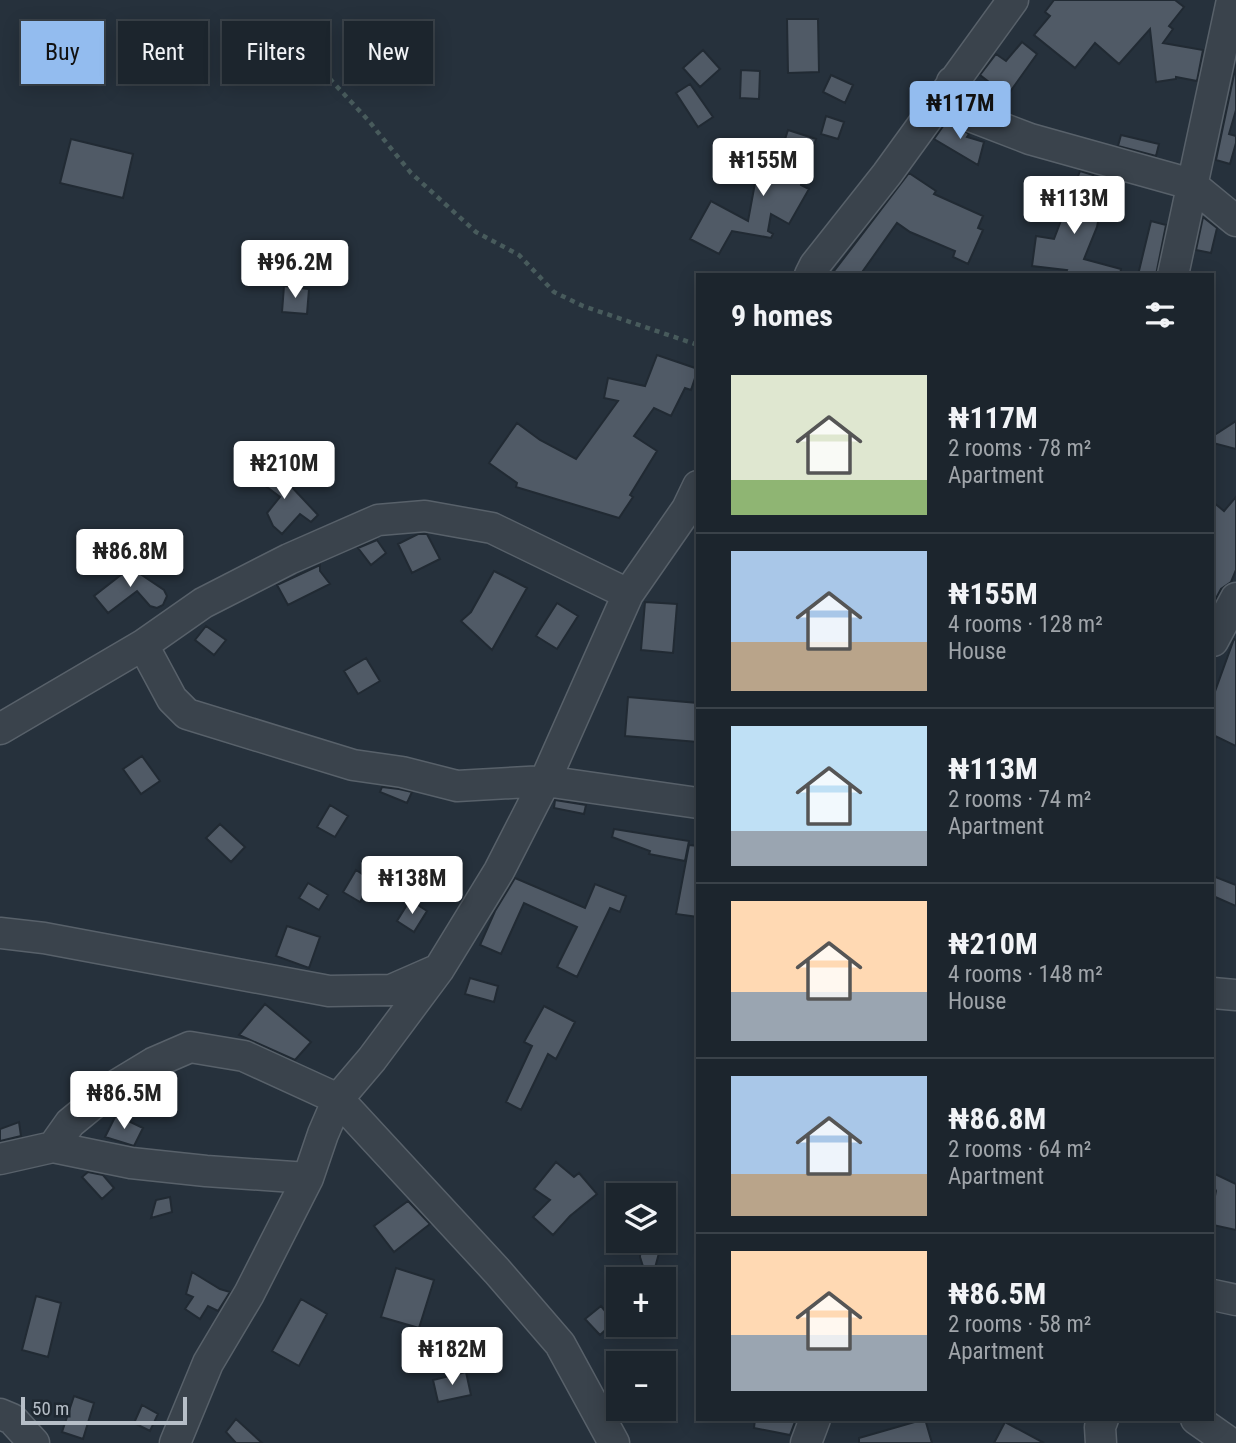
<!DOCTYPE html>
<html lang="en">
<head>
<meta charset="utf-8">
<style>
	:root { --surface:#1c252d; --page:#293139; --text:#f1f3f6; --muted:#a0a5aa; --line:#3a4249; --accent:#93bcef }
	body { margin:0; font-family:"Roboto Condensed",sans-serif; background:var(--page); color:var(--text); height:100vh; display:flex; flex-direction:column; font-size:26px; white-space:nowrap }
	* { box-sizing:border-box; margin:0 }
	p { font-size:23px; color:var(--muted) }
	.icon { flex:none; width:38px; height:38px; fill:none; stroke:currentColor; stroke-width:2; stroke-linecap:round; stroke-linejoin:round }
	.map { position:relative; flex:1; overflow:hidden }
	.side { position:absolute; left:696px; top:273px; width:518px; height:1148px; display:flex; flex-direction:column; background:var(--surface); border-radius:0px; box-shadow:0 4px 18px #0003,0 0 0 2px var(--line) }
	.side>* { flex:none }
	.guide { position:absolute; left:21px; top:21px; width:570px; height:63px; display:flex; gap:14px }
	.buttons { position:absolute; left:606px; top:1183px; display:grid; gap:14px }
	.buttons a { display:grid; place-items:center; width:70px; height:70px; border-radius:0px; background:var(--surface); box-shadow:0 4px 18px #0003,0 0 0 2px var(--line); font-size:35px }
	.scale { position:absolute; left:21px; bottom:18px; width:166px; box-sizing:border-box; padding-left:7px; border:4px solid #b6bec7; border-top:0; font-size:19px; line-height:24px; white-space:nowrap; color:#b6bec7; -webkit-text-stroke:5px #1f2831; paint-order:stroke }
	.price { position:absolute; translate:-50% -60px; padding:0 16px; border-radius:7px; background:#fff; color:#222; font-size:23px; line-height:46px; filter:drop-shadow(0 2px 4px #0008) }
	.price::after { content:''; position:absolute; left:50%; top:42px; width:21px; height:16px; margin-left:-10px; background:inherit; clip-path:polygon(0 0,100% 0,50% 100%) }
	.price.selected { background:var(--accent); color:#111 }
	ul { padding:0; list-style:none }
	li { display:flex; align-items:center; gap:21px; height:175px; padding:0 35px }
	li+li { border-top:2px solid var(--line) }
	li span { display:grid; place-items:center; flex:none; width:196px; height:140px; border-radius:0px; color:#555 }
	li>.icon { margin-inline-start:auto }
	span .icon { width:84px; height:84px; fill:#fffc; stroke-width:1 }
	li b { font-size:30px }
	h2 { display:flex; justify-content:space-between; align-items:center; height:84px; padding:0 35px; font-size:30px }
	.tag { padding:0 24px; border-radius:0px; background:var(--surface); box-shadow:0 4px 18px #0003,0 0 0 2px var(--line); font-size:24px; line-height:63px }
	.tag.selected { background:var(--accent); color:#111 }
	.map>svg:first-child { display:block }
	.building { fill:#505a66; stroke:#212a33; stroke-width:2 }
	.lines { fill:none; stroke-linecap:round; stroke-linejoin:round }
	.minor-casing { stroke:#58616a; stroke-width:33 }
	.path { stroke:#485b5c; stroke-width:4.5; stroke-dasharray:5 5; stroke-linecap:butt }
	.minor { stroke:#3a434c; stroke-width:30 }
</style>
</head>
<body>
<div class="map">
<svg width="1236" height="1443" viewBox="0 0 1236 1443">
	<rect width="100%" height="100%" fill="#26313c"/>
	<path class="building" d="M1054,0H1175L1184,7L1169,26L1173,29L1163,43L1203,50L1197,81L1176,77V79L1156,82L1150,29L1119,64L1095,43L1075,68L1034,35L1050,16L1045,12Z
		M787,19H818L819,72L788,73Z
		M1022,42L1037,54L1007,96L980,75L996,54L1006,61Z
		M703,50L720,69L700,87L683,68Z
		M1236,65V110L1229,134L1236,136V143L1230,164L1216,160Z
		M741,70L760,71L759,99L740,98Z
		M831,75L853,85L845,103L823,92Z
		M690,84L713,117L698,127L676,93Z
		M951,115L959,127L969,134L967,137L984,142L978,165L934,139Z
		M826,116L844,122L838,139L821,134Z
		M788,130L816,139L801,185L809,189L789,224L771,214L768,231L773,234L771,238L732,231L719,254L690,239L711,201L748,221L758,167L775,170Z
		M1121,135L1159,144L1156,156L1118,146Z
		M71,139L133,154L123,198L60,183Z
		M1080,171L1093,175L1088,198L1102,201L1097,227L1084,259L1121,269L1120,275H1065L1067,270L1032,266L1036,236L1054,239Z
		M909,173L936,191L934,194L983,216L978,228L983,230L968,264L953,257L955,251L910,232L897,223L860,275H831Z
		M1203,217L1217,228L1211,253L1196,250Z
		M1151,221L1166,225L1156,275H1138Z
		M284,286L309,289L307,314L282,312Z
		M657,355L698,369L691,390L685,388L671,416L654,408L634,436L657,451L630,495L633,497L619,518L516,487L517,483L489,463L517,423L540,440L576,459L618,401L604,398L608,378L645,386Z
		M1236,421V449L1213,443V436Z
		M266,464L288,483L318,515L311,522L300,514L282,534L273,526L267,513L280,497L255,478Z
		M1236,497V570L1231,582L1221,589L1213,604V502L1224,511Z
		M418,534H427L440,559L412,573L398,544Z
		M377,540L386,553L371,565L358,548Z
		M115,557L164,590L167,596L163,605L157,608L150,606L137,591L108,613L94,596L122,574L111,561Z
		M320,565V571L330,584L288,605L277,585Z
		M494,571L527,588L492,650L461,621L471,612Z
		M645,602L677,604L673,653L641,650Z
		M557,603L578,616L557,649L536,636Z
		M206,626L226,640L214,655L195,640Z
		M1234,639L1236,640V746L1213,735V697Z
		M366,658L380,681L358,694L344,671Z
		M628,697L698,703V742L625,736Z
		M142,756L160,781L141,794L123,769Z
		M382,787L399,789L412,792L407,803L380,792Z
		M555,800L586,805L584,814L554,808Z
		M330,805L348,816L335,837L317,827Z
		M220,824L245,847L231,862L206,838Z
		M614,829L689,841L685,861L649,854L650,851L612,837Z
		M689,845L698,846V917L676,914Z
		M356,870L373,881L360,902L343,892Z
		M1213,876L1236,885V906L1213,896Z
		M515,878L585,908L595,884L626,896L620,912L610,908L577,977L557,967L577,927L524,903L501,954L480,945L495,911Z
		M308,883L328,895L319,910L299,898Z
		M410,900L427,911L414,932L397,921Z
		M287,926L320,937L309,968L276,956Z
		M470,978L498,986L494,1002L465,994Z
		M265,1004L311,1042L295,1060L239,1035Z
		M544,1006L575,1022L556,1059L548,1054L521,1110L506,1102L532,1046L524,1042Z
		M116,1115L143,1128L134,1146L105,1137Z
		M19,1122L21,1136L0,1141V1129Z
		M556,1162L574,1177L579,1173L597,1194L570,1216L553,1235L533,1217L550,1200L534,1189Z
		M88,1172L103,1175L114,1188L102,1199L82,1177Z
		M1213,1173L1236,1184V1230L1213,1225V1206L1216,1191L1213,1185Z
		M170,1197L172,1212L151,1218L156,1200Z
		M408,1201L430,1224L394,1252L374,1226Z
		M641,1241L662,1242L652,1279H647L640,1257Z
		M396,1268L434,1280L419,1328L381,1317Z
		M192,1272L220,1289L230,1292L218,1311L208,1306L200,1319L185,1309L193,1297L186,1294Z
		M36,1296L61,1303L48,1357L22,1350Z
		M301,1299L327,1314L299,1366L272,1351Z
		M601,1306L614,1322L600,1335L585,1319Z
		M466,1372L471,1395L438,1402L433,1380Z
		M74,1396L94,1403L83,1439L62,1432Z
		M142,1405L158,1414L150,1431L134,1423Z
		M236,1419L262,1443H236L226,1432Z
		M755,1419H796L790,1435L754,1428Z
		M925,1419L932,1443H859V1438Z
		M1005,1422L1044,1443H994Z"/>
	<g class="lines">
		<g class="minor-casing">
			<path id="minor" d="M952,82L973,117L1030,139L1191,184L1236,221
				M810,275L815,265L887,174L1013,0
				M1173,275L1232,0
				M1213,641L1236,598
				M143,645L172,699L187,714L353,765L402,772L457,786L545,781L698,803
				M0,729L143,645L203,603L289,559L378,520L425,516L492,528L628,594
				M0,933L44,938L329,991L391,990L439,969
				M1213,993L1236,995
				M53,1147L70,1123L115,1086L153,1063L190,1047L244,1056L338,1099L497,1271L560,1344L614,1443
				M0,1159L53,1147L131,1163L206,1171L308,1178
				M1213,1295L1236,1300
				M0,1414L12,1419L34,1443
				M1196,1419L1230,1443
				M175,1443L208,1363L249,1294L308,1178L323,1134L338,1099L372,1059L439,969L499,871L545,781L628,594L687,509L698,486
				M806,1443L815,1419
				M1101,1443L1100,1427L1103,1419"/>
		</g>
		<path class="path" d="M316,64L368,120L411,173L476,232L519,255L554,292L583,306L698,345"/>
		<use href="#minor" class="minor"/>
	</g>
</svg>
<div class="buttons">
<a><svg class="icon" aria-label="layers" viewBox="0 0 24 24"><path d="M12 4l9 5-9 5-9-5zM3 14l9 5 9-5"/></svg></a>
<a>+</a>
<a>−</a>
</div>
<div class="scale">50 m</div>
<b class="price selected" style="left:960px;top:141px">₦117M</b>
<b class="price" style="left:763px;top:198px">₦155M</b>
<b class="price" style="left:1074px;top:236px">₦113M</b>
<b class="price" style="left:295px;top:300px">₦96.2M</b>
<b class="price" style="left:284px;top:501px">₦210M</b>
<b class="price" style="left:130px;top:589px">₦86.8M</b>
<b class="price" style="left:412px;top:916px">₦138M</b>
<b class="price" style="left:124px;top:1131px">₦86.5M</b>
<b class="price" style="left:452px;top:1387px">₦182M</b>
<div class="guide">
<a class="tag selected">Buy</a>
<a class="tag">Rent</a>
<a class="tag">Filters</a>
<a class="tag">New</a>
</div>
<section class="side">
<h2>9 homes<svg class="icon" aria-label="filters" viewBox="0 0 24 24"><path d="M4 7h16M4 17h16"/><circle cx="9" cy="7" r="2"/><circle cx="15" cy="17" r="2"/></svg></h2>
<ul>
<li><span style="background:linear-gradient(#dfe7d0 75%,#8fb573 0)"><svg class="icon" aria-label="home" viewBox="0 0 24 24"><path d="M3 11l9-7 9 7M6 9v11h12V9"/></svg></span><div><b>₦117M</b><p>2 rooms · 78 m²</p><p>Apartment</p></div></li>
<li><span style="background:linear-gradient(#a9c7e8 65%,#b9a48a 0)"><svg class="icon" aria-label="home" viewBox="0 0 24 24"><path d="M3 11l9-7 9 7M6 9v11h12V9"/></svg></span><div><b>₦155M</b><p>4 rooms · 128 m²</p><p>House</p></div></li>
<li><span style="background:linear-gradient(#bfe0f5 75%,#9aa5b1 0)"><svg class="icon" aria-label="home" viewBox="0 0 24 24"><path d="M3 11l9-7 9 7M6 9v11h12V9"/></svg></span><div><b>₦113M</b><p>2 rooms · 74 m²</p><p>Apartment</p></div></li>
<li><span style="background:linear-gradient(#ffd9b3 65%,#9aa5b1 0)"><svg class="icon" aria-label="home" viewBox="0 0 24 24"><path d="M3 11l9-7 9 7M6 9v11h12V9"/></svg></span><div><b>₦210M</b><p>4 rooms · 148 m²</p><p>House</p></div></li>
<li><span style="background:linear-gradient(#a9c7e8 70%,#b9a48a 0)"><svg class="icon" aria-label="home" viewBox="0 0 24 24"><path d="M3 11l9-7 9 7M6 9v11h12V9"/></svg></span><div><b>₦86.8M</b><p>2 rooms · 64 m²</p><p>Apartment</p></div></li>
<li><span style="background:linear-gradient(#ffd9b3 60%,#9aa5b1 0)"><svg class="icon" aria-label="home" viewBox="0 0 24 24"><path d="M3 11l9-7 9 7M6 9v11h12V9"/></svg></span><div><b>₦86.5M</b><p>2 rooms · 58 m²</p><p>Apartment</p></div></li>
</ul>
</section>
</div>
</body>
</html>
